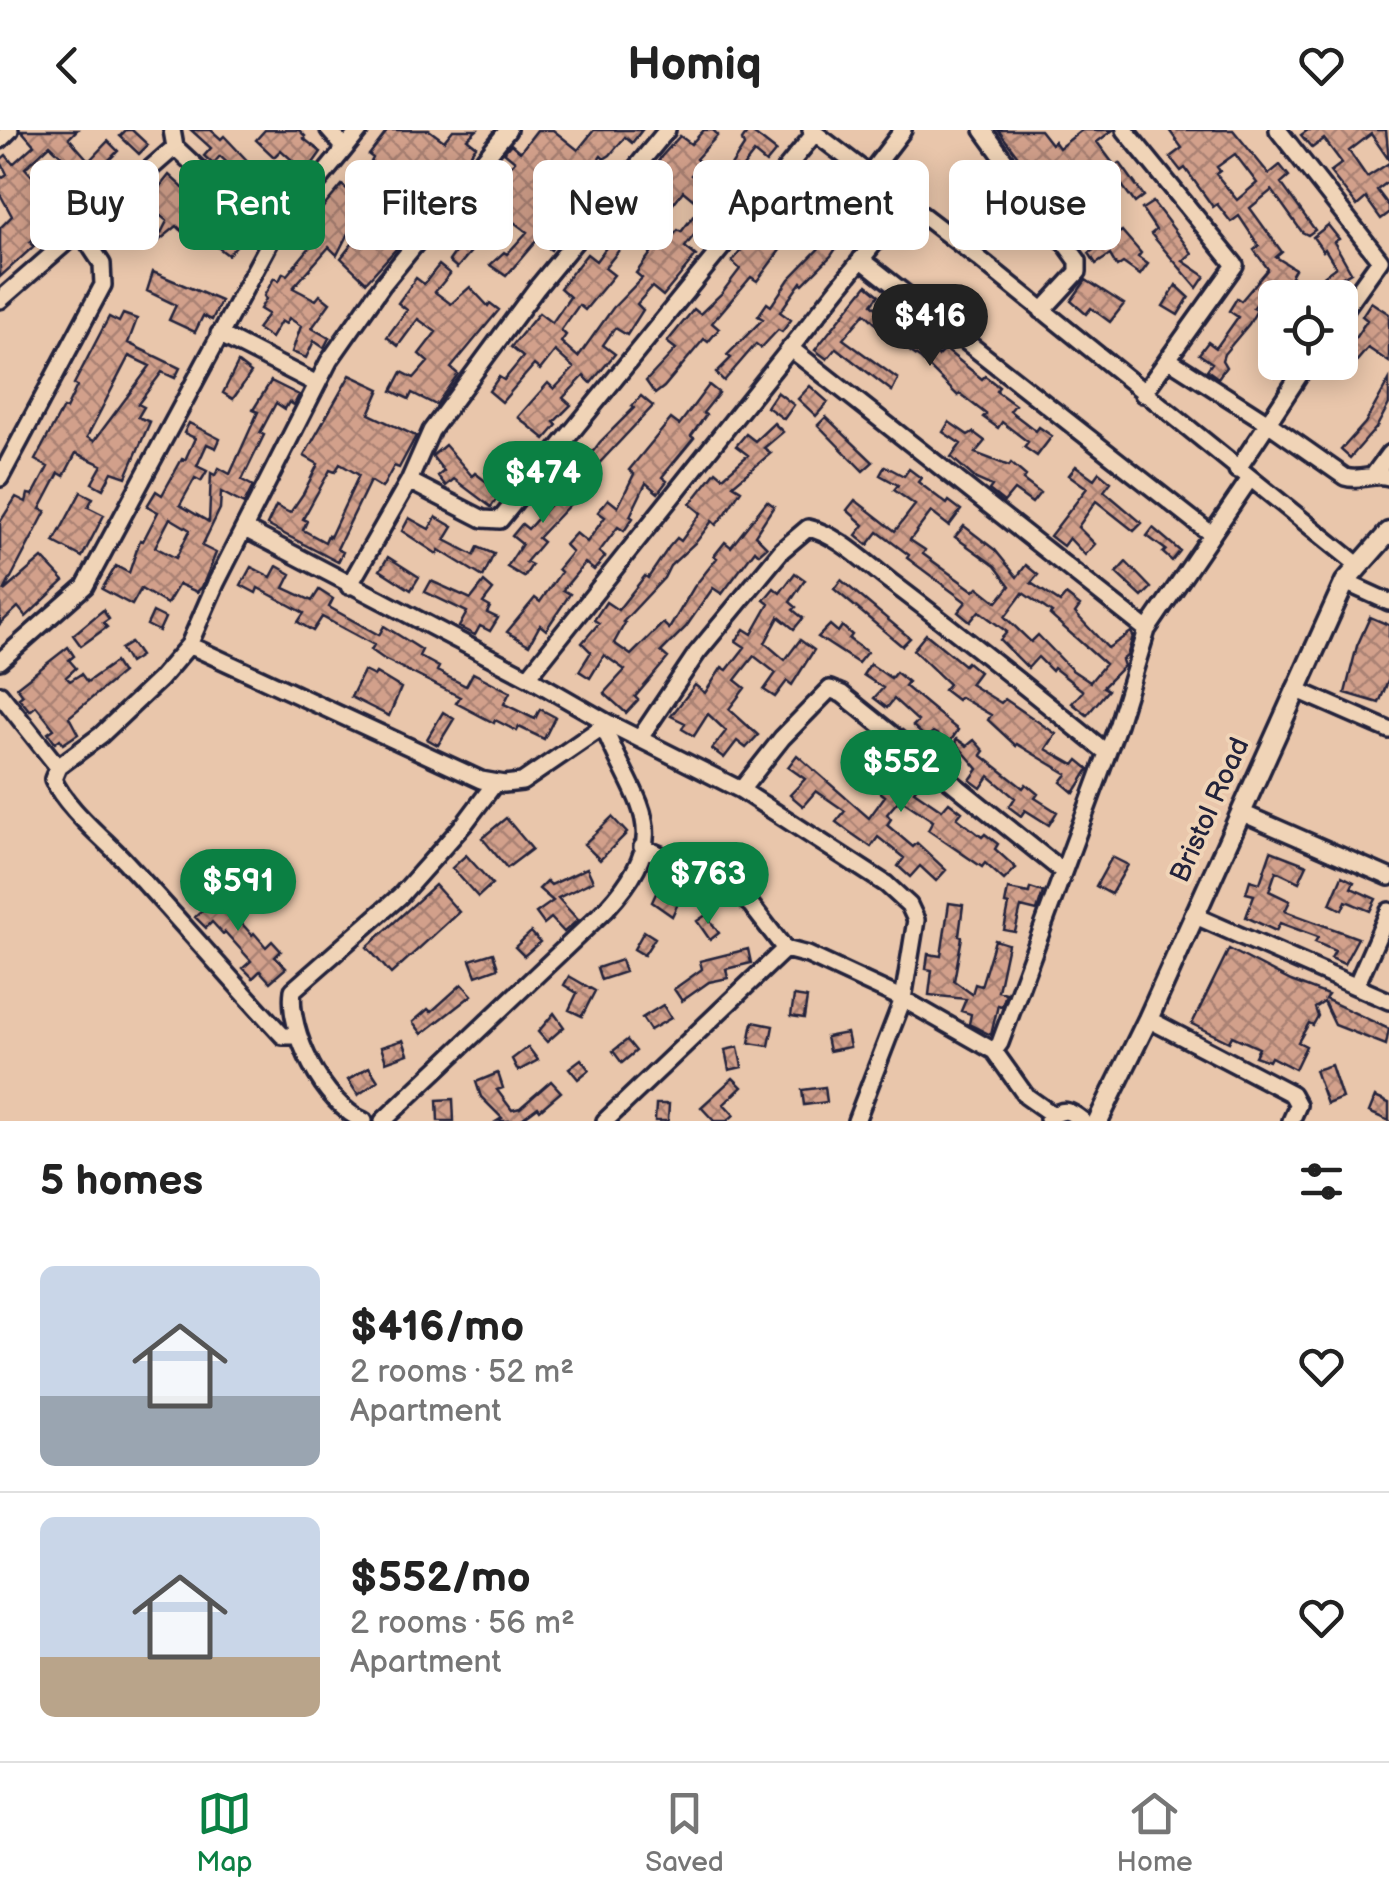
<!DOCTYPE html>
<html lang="en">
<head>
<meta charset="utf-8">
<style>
	:root { --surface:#fff; --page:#f6f6f6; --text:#222; --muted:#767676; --line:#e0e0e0; --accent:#0b8043 }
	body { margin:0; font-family:"Balsamiq Sans",sans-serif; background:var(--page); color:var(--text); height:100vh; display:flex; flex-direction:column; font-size:38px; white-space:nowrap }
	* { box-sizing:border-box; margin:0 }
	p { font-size:32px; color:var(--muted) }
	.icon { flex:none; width:55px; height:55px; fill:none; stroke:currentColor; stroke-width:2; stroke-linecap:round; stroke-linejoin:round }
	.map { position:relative; height:991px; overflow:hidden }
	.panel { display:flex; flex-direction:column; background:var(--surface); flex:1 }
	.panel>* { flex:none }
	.guide { position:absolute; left:30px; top:30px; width:1330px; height:90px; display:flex; gap:20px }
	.controls { position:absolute; left:1258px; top:150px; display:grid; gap:20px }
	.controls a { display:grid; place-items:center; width:100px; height:100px; border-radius:15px; background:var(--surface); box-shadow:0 5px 25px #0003; font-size:50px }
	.price { position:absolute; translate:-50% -85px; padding:0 22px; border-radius:35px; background:var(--accent); color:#fff; font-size:32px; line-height:65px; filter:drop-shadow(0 2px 5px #0008) }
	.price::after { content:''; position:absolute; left:50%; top:60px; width:30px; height:22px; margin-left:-15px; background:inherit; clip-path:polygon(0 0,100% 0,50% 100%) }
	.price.current { background:#222; color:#fff }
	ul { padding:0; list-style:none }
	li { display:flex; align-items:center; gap:30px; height:250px; padding:0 40px }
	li+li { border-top:2px solid var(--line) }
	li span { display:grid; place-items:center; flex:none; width:280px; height:200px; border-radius:15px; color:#555 }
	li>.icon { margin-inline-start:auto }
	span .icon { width:120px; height:120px; fill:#fffc; stroke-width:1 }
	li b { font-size:42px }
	h2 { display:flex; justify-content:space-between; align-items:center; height:120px; padding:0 40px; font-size:42px }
	.pill { padding:0 35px; border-radius:15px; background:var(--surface); box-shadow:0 5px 25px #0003; font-size:35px; line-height:90px }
	.pill.current { background:var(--accent); color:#fff }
	header { display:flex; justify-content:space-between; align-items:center; height:130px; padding:0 40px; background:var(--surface); font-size:45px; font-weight:800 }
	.dock { display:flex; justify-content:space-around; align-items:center; height:140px; border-top:2px solid var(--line); background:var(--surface); font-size:28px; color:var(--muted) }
	.dock a { display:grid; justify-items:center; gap:5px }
	.dock .current { color:var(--accent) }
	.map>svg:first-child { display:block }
	.building { fill:url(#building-cross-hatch); stroke:#22223b; stroke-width:2.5; fill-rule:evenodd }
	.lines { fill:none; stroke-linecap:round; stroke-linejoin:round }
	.minor-casing { stroke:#22223b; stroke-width:22 }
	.tertiary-casing { stroke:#22223b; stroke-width:25 }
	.minor { stroke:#f0d4b7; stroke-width:15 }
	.tertiary { stroke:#f0d4b7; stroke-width:18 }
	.labels { text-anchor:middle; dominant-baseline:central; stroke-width:8; stroke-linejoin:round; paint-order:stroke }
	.street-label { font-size:28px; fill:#22223b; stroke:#f0d4b7 }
</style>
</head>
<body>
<header><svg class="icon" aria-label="back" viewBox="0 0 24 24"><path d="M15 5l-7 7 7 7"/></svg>Homiq<svg class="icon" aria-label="heart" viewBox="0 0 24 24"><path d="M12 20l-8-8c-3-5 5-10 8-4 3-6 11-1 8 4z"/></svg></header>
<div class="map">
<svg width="1389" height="991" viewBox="0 0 1389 991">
	<defs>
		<pattern id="building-cross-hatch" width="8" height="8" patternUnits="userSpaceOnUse" patternTransform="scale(2.5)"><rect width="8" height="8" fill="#d2a08b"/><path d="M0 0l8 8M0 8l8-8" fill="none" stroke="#aa8273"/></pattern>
	</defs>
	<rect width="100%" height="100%" fill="#e9c6ab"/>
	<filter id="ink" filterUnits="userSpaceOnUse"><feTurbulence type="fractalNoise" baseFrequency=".01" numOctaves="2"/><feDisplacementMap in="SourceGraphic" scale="20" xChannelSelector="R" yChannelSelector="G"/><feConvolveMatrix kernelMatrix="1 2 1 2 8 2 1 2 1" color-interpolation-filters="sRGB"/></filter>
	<g filter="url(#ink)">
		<path class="building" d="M21,0H77L69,8L89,31L108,11L118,21L91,48L88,45L72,58L82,70L30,112L34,116L0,147V98L12,86L0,64V49L7,44L0,30L6,25L13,34L34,15ZM50,15L76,40L51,59L45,52L41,56L25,38Z
			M126,0H132L148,15L139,24L120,6Z
			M191,0H211L221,9L224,6L260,44L265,38L274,45L270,50L286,63L277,74L261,61L252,72L243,65L251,55L220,26L213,34L204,26L211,18Z
			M265,0H299L305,6L303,8L321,22L306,43L281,20L274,27L256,10Z
			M388,0H429L444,11L453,0H477L467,9L476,16L442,64L436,59L421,79L415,74L394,97L406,108L366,152L341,128L370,91L378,98L407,67L396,59L401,52L382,36L337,125L329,117L293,158L316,170L320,165L330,173L312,198L329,208L324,218L314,211L306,228L292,222L301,196L289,188L286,194L281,191L271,208L257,199L268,184L260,179L266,169L264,166L274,148L279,151L283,143L287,145L310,117L298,107L342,55L354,65L373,28L369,25Z
			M537,0H553L578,20L594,0H642L632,13L625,7L610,25L604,29L601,26L574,63L584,72L568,91L551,120L537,110L506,146L490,135L504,122L507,124L527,102L503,84L457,138L449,131L490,73L482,66L515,31L504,22L511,14L520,22Z
			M704,0H713L718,5L696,29L701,34L691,45L710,60L722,43L725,45L744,16L742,10L749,0L776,21L766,33L754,23L719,68L725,73L713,86L710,84L685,117L696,126L663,166L652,157L637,174L643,180L627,205L615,198L603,215L615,224L591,253L584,246L563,268L571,275L554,292L557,295L545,309L518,287L548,253L554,259L574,238L555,221L540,240L534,235L502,272L489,261L499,247L504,250L523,227L511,217L539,183L552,193L570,167L560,158L587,124L596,131L620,99L611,91L626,70L639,80L654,59L644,53L661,27L680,6L691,14ZM683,61L701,76L681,102L678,100L671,107L649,89L667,69L673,74ZM630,106L651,123L636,143L642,148L613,178L578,227L561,212L566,205L561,200L579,175L585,180L614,145L605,138Z
			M998,0H1040L1051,14L1054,11L1059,18L1082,0H1113L1097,12L1115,36L1120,33L1144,66L1135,73L1121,54L1101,69L1107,78L1080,98L1070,85L1065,89Z
			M1169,0H1233L1269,44L1280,35L1289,46L1281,53L1315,100L1308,105L1302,102L1272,60L1250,78L1282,122L1276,127L1295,139L1291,146L1307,158L1336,137L1325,119L1323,121L1313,107L1328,95L1339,109L1334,112L1351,142L1336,151L1320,168H1294L1274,155L1253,178L1257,180L1249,194L1224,224L1222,230L1226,237L1218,248L1207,240L1212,233L1199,224L1208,212L1216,218L1238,187L1229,181L1237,168L1241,171L1268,139L1254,120L1259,116L1239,86L1231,92L1217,74L1213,77L1185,38L1181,41L1170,27L1182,18ZM1235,24L1257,53L1237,70L1216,44L1220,41L1217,37Z
			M1308,0H1386L1389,30L1371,4L1349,21L1367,47L1389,33V51L1377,60L1389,76V83L1381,89L1366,68L1357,76L1330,42L1342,33L1324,9L1312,18L1301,5Z
			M169,45L205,78L199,84L237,115L228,125L189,95L182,101L177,96L156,113L167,91L146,74Z
			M815,48L828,55L790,91L796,96L780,114L783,116L766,139L757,151L751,147L712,193L719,199L708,212L704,209L664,257L655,264L646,251L676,219L667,212L694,179L700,184L721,164L740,139L732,132L759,97L763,100L779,81L804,65L801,62Z
			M1153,72L1192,123L1183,131L1205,146L1197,158L1151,104L1156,100L1142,79Z
			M849,74L860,82L845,100L847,102L831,126L803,154L801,152L780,182L791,190L782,202L778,200L761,218L756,214L724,251L716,243L731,228L727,225L763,189L758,186L767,173L771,176L789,149L830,107Z
			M132,75L139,83L107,112L100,104Z
			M1122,101L1141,123L1138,127L1148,134L1140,145L1123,133L1117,137L1110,125L1096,134L1089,123Z
			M439,135L450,144L435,162L451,174L470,157L488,176L490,173L499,180L451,238L458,244L436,275L412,263L409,269L392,261L402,242L414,248L428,232L419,224L436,202L418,189L398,216L387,207L407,180L398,173L416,148L424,154Z
			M153,142L221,171L212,190L203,186L195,202L169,190L176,175L147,161Z
			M1086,150L1124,174L1110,192L1091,178L1086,184L1071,171Z
			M867,155L879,165L872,174L898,197L938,226L945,219L982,249L985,246L999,257L996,261L1015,275L1010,281L1036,301L1039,297L1052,306L1037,326L1024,317L1028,312L1002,292L998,298L983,287L986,284L960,264L958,266L921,229L889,207L865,183L843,209L898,249L892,261L836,218L827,229L815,220Z
			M1176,155L1189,167L1178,185L1163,176Z
			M1371,172L1389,184V232L1368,218L1350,239L1340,231L1367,190L1362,186Z
			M123,184L137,189L128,213L180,238L175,248L162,242L138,274L144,277L138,287L150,292L126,347L112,342L103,359L92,353L102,335L76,323L64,346L59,343L40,379L46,381L4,461L42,428L64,451L26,487L18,477L0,494V392L16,367L26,372L28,364L33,365L48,337L35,330L63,278L66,279L77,256L74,254L102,200L109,187L119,192ZM129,226L150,236L94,311L87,307Z
			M1275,218V246L1261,236Z
			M238,233L251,243L233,269L223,263Z
			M350,245L380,259L369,284L416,306L399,338L394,336L382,358L370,351L337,419L343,422L338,432L267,395L276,376L290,383L303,364L318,334L304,326ZM340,334L359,345L330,407L328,405L325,412L303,400L307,391L303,389L330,340L335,342Z
			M1389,250V274L1376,298L1350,328L1341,320L1365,293Z
			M271,251L299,265L294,275L289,272L285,279L276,273L260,303L264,305L242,350L253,356L244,374L221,362L220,379L202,416L216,423L202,457L197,462L179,454L167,474L141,459L132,475L102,459L116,436L129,443L140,410L143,411L158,382L147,376L156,361L162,365L182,329L185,330L195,308L184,303L189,293L220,309L216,318L207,314L197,336L207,341L201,351L195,348L180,375L209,392L211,343L215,345L219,338L230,344L258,282L253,280ZM170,388L190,400L176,428L155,417Z
			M709,255L719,263L703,283L706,285L691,306L694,308L662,347L667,351L658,363L646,353L630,386L633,388L624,401L618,397L599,422L605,427L594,440L585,433L563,460L570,464L546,500L540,495L529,515L507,502L535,468L540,472L561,442L558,439L572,422L565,415L576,403L587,412L605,387L598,382L608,369L618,377L634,344L629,340L671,289L679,295Z
			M810,256L828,272L816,286L798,269Z
			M777,262L794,275L784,289L767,277Z
			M641,266L653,276L591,342L583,335L600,312L634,278L632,276Z
			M826,287L873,332L863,341L818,295Z
			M949,292L968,305L973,302L985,311L975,323L1009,336L1011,333L1026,346L1023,350L1040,363L1032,373L1014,360L1004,372L989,360L992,356L976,349L951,327L961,314L943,302Z
			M774,293L783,302L764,318L771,323L733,355L741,360L726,383L716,395L712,391L697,411L670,436L664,448L623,492L625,493L614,513L631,525L663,493L669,499L694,457L717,428L714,426L725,412L731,417L767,371L774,376L755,405L767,417L759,424L755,420L722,464L713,458L686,497L661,522L668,528L635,567L638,570L626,583L604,563L625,540L604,525L590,548L579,541L591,522L582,513L599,493L594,490L606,472L618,480L645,446L648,448L669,417L677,408L681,411L701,383L690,374L716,341L723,347L748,325L736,316L746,304L755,311Z
			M445,315L472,346L475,343L501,363L491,377L454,349L446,356L438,346L444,341L432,326Z
			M885,336L904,346L909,339L921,348L918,352L947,374L949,371L961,380L949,396L931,382L910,410L925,420L923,424L974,461L978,457L997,472L1010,456L995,436L955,407L964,396L995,420L1017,447L1026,435L1038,445L1031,453L1060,472L1066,465L1080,476L1075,483L1108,518L1131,502L1133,506L1127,526L1122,530L1124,536L1103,557L1108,560L1087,585L1072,573L1083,561L1054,538L1052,541L1038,527L1028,538L1000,510L1007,502L979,481L970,492L958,482L966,472L907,428L909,425L878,402L868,415L856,405L864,395L847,380L855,370L895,401L915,375L894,360L898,355L880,345ZM1023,463L1052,483L1050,485L1105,534L1090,552L1072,540L1038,505L1031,512L1005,487Z
			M1076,336L1094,349L1099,342L1111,352L1104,361L1142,393L1134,401L1096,371L1078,397L1095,414L1085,425L1069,408L1063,416L1050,406L1087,358L1069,345Z
			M578,344L589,354L538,408L543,412L526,432L532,435L524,447L507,437L522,414L512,406L522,394L528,399Z
			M81,362L93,368L88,377L104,385L82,427L54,412Z
			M436,387L453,397L445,410L474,425L478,417L494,424L483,447L439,420L437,424L402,401L409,388L429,399Z
			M1153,398L1180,421L1172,431L1163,423L1166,420L1147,406Z
			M388,427L419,447L411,460L380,440Z
			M1126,432L1151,458L1142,467L1116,443Z
			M277,436L291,444L284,458L312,471L319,460L333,469L329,477L379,505L384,496L422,520L419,526L439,537L437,541L466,556L473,543L510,562L504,574L535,589L540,579L555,587L544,609L519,597L517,601L495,590L494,593L456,573L460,567L384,529L371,520L374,515L322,487L313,501L298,492L304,483L258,458L256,463L241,455L251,437L271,447Z
			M795,443L805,450L790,472L796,477L793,480L803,488L794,499L779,487L765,513L785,530L800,510L814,520L792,555L787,551L775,567L764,560L776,543L754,526L735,550L745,558L729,579L758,605L746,618L737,611L724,628L712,619L726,601L708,584L694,606L682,599L685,593L671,586L695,555L705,563L722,537L727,540L745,517L736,511L744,499L752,504L769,474L764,470L774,458L780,463Z
			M841,450L910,508L902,516L834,459Z
			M431,451L471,469L484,452L493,460L483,473L490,477L487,483L498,488L490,501L480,496L475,505L459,497L467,482L425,462Z
			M103,480L109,489L103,493L107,497L81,516L73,505Z
			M153,482L165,488L159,501L147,495Z
			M1370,487L1389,495V549L1379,573L1345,563L1357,516Z
			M830,495L838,502L842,496L852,505L849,509L867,522L858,533L818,507Z
			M926,504L964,535L967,532L979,542L970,554L1001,573L1005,569L1056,604L1046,619L1074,635L1078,630L1089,639L1074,663L1061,652L1067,644L1017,614L1016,616L988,590L991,585L960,567L957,570L944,560L949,554L913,520Z
			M131,513L140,526L129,533L121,519Z
			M68,517L74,526L69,530L76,538L66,547L70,551L81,544L87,552L115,532L122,543L69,587L78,604L63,614L60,609L55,613L48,603L54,599L36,576L30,581L19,568L23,565L17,557Z
			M870,534L891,548L896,542L908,552L905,556L958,600L950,612L933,602L926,608L913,596L918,591L894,569L887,578L874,568L883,558L863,545Z
			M364,541L374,546L376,543L401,558L389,586L351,567Z
			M443,582L454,589L438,615L427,609Z
			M957,609L967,616L974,610L984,621L981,625L1023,658L1026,654L1038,664L1035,668L1057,682L1049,695L1025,680L1021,686L1009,677L1015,668L989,646L981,658L970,650L978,639L955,612Z
			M868,610L904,643L906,640L921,652L914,661L942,680L949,672L962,682L957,688L982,707L985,704L998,714L995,719L1016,738L1004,750L985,733L982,737L928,700L933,691L900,669L887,684L891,689L887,695L913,717L917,713L946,740L936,751L920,736L910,747L898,736L904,728L878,707L871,717L848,701L836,692L845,681L816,661L803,676L790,665L805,649L788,637L797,625L869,688L885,666L867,652L873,646L852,630Z
			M612,687L627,703L600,730L584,714Z
			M506,688L532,719L507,738L482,708Z
			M1271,721L1307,735L1299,752L1276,741L1269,761L1290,771L1285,781L1358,808L1344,834L1331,828L1335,821L1315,812L1318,807L1280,793L1276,801L1246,787L1254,765L1246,763L1250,750L1260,753Z
			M466,725L492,754L478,767L452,738Z
			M1112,727L1128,735L1111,764L1096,756Z
			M587,738L593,751L558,768L578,790L564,802L551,788L544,794L536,783L553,771L539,759L547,751L551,755Z
			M1342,746L1354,752L1351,758L1376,769L1370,781L1346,771L1342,780L1330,774Z
			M205,754L217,767L222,762L233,774L228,778L252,805L254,803L266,817L272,811L281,821L275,827L286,838L270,852L260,841L253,848L243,838L251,831L225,802L223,804L212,792L206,798L195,787L202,781L190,768Z
			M435,755L459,782L391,844L367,817Z
			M1030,758L1043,762L1037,781L1021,777L1015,802L1004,800L1009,775L1005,774L1008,759L1029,763Z
			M658,759L680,769L672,786L652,772Z
			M949,773L963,775L959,806L962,807L954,851L972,864L975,854L981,856L995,810L1008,814L998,861L1006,863L1002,876L998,875L991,905L969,894L971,884L961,881L966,869L929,865L932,840L926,839L928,824L941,826Z
			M706,785L719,803L710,810L697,791Z
			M644,801L655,808L644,825L634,819Z
			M531,802L540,812L524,826L515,817Z
			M748,819L751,833L726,839L728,848L709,852L682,871L674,859L702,839L700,831Z
			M1229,819L1291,851L1328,865L1325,869L1389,899L1386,915L1335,895L1324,872L1315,878L1318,886L1313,895L1309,893L1298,912L1306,916L1295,939L1271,927L1269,931L1255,926L1259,918L1232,906L1229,912L1192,894Z
			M493,823L498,838L476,846L470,830Z
			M621,830L625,842L601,850L597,838Z
			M569,846L595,861L582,886L569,880L577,863L564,855Z
			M462,854L472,865L422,904L413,892L428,879L431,882Z
			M794,866L807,868L804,888L791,886Z
			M663,875L671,888L650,900L642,888Z
			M554,883L564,897L547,912L538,902Z
			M753,892L773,896L769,916L749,913Z
			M847,903L850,917L829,921L826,907Z
			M403,910L408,924L386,932L381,917Z
			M627,910L636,921L622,933L613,921Z
			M528,917L538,930L518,941L512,929Z
			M738,917L742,937L729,940L725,920Z
			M581,929L589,940L578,949L569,938Z
			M1331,935L1342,968L1327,974L1315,940Z
			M369,937L378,951L358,965L348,950Z
			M498,943L503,958L497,960L512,980L520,978L551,951L561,962L540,980L538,977L519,991H497L502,988L481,967L476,952Z
			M733,948L742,957L724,974L734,985L727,991H714L701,977Z
			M825,957L827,972L804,975L802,960Z
			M1375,967L1389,973V991L1369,982Z
			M453,969L454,991H438L437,970Z
			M656,974H669L668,991H655Z"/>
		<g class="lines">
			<g class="minor-casing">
				<path id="minor" d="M172,0L175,17L272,108
					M329,0L345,18
					M811,0L977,127L1358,435
					M983,0L1078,131V142L1042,181
					M1125,0L1235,135L1143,264
					M1278,0L1380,130L1340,186
					M0,10L10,0
					M870,43L903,0
					M861,129L1211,404
					M0,170L175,17
					M219,204L317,254
					M790,218L1147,500
					M1168,229L1268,293L1345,347C1361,352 1373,342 1389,347
					M1237,340L1308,232
					M1375,343L1389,324
					M0,348L103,155L102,134L81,102
					M409,351L483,389L500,390L815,3
					M245,399L528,547L608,593L741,660L886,754L909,775L916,790L903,869L856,991
					M1345,452L1389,472
					M349,456L409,351L431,301L536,159L667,0
					M189,515L481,650L504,654L522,652L608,593
					M0,531L85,456L272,108L360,0
					M528,547L907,72
					M1295,559L1389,600
					M0,564L58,637
					M640,608L697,523L782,420L808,398C837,404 867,434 891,452C964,507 1036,565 1107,623
					M741,660L782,608L830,559L842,564L1062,741
					M1240,682L1389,747
					M642,717L696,740L736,762L751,775L785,819L808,825L903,869L994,921L1000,913L1118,594L1147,500L1249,350
					M1193,785L1389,871
					M1356,856L1389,781
					M1148,889L1292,964L1298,975L1291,991
					M297,906H283C229,848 177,787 123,729C103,708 64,676 53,649L58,637L101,605L159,550L189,515L216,453L329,231L383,154L508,0
					M994,921L1026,966L1053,985
					M1048,989C1064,977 1069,980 1083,991
					M364,991C324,975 287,901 293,860L400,766L465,693L495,653
					M383,991L607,778C679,700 633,673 603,595
					M605,991L785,819"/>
			</g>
			<g class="tertiary-casing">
				<path id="tertiary" d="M1098,991L1148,889L1345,452L1389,402"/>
			</g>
			<use href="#minor" class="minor"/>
			<use href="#tertiary" class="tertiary"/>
		</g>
	</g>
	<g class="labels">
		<g class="street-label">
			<text transform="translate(1210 680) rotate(-66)">Bristol Road</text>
		</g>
	</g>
</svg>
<div class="controls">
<a><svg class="icon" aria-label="locate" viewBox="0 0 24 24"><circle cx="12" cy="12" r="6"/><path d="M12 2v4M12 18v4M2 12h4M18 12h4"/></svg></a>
</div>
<b class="price current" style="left:930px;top:239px">$416</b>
<b class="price" style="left:543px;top:396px">$474</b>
<b class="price" style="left:901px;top:685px">$552</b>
<b class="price" style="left:708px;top:797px">$763</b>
<b class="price" style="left:238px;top:804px">$591</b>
<div class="guide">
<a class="pill">Buy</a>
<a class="pill current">Rent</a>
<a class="pill">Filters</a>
<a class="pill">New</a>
<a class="pill">Apartment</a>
<a class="pill">House</a>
</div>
</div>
<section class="panel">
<h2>5 homes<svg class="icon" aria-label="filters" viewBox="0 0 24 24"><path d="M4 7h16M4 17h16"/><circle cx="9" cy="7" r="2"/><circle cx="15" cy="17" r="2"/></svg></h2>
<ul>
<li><span style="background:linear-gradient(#c9d6e8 65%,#9aa5b1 0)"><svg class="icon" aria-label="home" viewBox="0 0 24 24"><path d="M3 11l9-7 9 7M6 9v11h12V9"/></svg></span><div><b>$416/mo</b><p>2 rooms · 52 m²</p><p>Apartment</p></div><svg class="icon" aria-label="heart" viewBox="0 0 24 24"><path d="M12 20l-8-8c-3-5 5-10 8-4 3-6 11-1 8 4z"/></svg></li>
<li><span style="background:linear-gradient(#c9d6e8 70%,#b9a48a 0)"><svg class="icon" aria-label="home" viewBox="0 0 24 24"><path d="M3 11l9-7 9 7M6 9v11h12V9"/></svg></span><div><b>$552/mo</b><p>2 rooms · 56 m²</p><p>Apartment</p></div><svg class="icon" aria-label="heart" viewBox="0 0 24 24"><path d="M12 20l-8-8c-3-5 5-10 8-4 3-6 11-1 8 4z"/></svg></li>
</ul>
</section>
<nav class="dock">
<a class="current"><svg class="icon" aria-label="map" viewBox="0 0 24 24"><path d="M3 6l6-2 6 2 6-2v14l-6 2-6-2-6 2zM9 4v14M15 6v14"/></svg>Map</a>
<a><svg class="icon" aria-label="saved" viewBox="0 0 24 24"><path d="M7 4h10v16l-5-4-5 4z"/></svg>Saved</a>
<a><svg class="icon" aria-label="home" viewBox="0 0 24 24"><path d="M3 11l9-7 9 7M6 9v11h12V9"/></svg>Home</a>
</nav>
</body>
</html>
